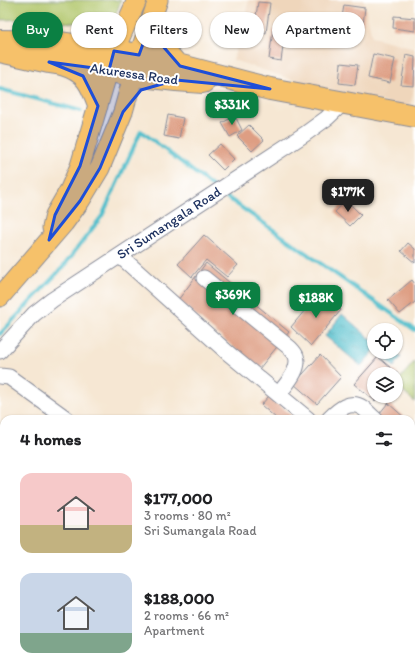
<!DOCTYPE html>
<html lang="en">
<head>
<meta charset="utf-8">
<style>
	:root { --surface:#fff; --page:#f2f2f2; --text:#202124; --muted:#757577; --accent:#0b8043 }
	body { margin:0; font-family:Itim,sans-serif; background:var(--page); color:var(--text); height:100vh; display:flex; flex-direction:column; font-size:15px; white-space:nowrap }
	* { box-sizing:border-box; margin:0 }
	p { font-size:13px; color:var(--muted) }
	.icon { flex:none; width:22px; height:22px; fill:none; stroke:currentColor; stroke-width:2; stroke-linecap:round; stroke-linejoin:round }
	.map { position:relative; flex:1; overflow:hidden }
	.sheet { position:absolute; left:0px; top:415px; width:415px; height:256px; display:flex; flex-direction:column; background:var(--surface); border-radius:12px 12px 0 0; box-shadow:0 1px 3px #0004 }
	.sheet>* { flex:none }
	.hud { position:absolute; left:12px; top:12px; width:391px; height:36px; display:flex; gap:8px }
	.controls { position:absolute; left:367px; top:323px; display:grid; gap:8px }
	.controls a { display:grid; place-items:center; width:36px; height:36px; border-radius:50%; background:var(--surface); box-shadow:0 1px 3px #0004; font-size:20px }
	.price { position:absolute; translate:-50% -34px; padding:0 9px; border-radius:8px; background:var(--accent); color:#fff; font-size:13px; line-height:26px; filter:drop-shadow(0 1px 2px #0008) }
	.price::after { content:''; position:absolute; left:50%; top:24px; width:12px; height:9px; margin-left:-6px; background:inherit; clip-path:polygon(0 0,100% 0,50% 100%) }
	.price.on { background:#222; color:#fff }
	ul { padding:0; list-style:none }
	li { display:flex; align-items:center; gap:12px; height:100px; padding:0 20px }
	li span { display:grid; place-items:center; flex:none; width:112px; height:80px; border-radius:12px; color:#555 }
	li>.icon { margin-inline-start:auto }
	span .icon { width:48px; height:48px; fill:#fffc; stroke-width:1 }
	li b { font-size:17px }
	h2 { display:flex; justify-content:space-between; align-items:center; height:48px; padding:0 20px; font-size:17px }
	.tag { padding:0 14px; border-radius:18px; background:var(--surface); box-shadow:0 1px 3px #0004; font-size:14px; line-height:36px }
	.tag.on { background:var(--accent); color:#fff }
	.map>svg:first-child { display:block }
	.built { fill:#efd6bb }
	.green { fill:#b1c66a; stroke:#667a64 }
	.water { fill:url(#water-ripples); stroke:#367694 }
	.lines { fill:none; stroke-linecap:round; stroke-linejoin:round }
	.stream { stroke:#50bdca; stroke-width:4 }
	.building { fill:#de9e83 }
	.minor-casing { stroke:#888b98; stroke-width:17 }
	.major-casing { stroke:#888b98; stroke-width:21 }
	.highway-casing { stroke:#888b98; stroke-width:24 }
	.minor { stroke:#fff; stroke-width:15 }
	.major { stroke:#f6c16b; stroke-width:19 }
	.highway { stroke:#f6c16b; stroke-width:22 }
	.marked { fill:#1d4ed8; fill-opacity:0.2; stroke:#1d4ed8; stroke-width:3; stroke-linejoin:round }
	.labels { text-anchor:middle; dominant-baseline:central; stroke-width:4; stroke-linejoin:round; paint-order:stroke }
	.street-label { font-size:14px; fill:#1b2f5e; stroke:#fff }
</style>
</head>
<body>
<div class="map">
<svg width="415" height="671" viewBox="0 0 415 671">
	<defs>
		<pattern id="water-ripples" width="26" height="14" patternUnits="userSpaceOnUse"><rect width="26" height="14" fill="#50bdca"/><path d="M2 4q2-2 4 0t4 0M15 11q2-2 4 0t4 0" fill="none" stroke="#429aa7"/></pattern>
	</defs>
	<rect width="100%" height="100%" fill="#fff"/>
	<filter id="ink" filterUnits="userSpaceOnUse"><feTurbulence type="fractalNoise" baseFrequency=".025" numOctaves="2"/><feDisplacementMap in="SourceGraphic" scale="8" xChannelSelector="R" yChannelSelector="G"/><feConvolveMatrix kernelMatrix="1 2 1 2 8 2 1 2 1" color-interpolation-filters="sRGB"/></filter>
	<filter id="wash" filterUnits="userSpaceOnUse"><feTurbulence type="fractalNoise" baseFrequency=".012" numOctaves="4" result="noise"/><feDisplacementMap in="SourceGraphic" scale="16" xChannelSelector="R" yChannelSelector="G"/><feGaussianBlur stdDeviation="0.9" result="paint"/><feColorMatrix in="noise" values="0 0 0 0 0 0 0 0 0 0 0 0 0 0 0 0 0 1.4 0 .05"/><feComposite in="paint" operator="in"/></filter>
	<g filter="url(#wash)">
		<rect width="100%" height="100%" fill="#f6e7d3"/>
		<path class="built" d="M249,0H364L372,37L415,48V83L410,108L308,85L233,60Z"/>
		<path class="green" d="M0,0H121L114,20L108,24H85L28,19L0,20Z
			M414,362H415V402L396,386V383Z"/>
		<path class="water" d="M342,314L374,342V351L361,366L325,336Z
			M382,352H395L401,357L394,367L380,354Z"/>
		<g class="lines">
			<path class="stream" d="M0,89L81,111
				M221,193L415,330
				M0,334L63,267L102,216L141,131L216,189"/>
		</g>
		<g id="blocks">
			<path class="building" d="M258,2L270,3L266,33L254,31Z
				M344,5L365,8L363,24L355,22L352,44L338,42Z
				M394,16L415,18V31L393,28Z
				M273,30L285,32L281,61L269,59Z
				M373,54L395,59L390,83L368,78Z
				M406,55L415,57L414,86L401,85Z
				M341,63L358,65L355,85L339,83Z
				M168,115L183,118L179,139L164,136Z
				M235,116L242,130L230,137L222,123Z
				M249,125L264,140L252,151L237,136Z
				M220,144L234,159L223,170L208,155Z
				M346,200L361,215L350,226L335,212Z
				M204,235L238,265L227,277L206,260L192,277L178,264Z
				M408,243L415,249V263L401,251Z
				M206,263L289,332L259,369L178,300Z
				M412,280L415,284V302L400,314L388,300Z
				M320,292L341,310L311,346L291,327Z
				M320,355L341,377L317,404L294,384Z
				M378,357L398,374L396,377V374H374V396H379L375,401L354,384Z
				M269,396L295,419H277L261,405Z
				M388,403L406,419H375Z
				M411,423L415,427V497L411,494Z
				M0,466H4V485L0,486Z
				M411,511L415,515V530L411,526Z
				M411,644H415V662L411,663Z
				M169,667H184V671H169Z"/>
		</g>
	</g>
	<g filter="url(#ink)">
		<use href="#blocks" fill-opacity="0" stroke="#888b98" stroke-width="1"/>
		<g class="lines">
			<g class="minor-casing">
				<path id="minor" d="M120,256L228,353L308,419
					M204,278L290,348C292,350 295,353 296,356C301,369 286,384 279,394
					M0,351L34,314L52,300L305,134L327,118L344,102
					M0,376L9,377L67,419
					M329,419C338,410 350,399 363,408C367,411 371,416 375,419
					M411,450L415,454
					M411,500L415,504
					M255,671L262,667"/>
			</g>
			<g class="major-casing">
				<path id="major" d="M152,19C156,38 166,52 180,66
					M63,66C86,73 90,85 98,106
					M52,228L55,215L70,189L80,166L114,51L137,0
					M0,297L64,223L80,201L100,168L123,112L139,55L158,0"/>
			</g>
			<g class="highway-casing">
				<path id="highway" d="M0,41L52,42L114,51L139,55L270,89L415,116
					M0,51L49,62L134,75L176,80L203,82"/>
			</g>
			<use href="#minor" class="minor"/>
			<use href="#major" class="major"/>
			<use href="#highway" class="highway"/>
		</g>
	</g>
	<path class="marked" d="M152,19L161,44L180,66L270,89L176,80L141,90L123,112L100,168L80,201L49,240L55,215L80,166L98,106L83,76L49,62L109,70L114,51L139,55Z"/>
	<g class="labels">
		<g class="street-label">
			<text transform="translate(134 74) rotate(8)">Akuressa Road</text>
			<text transform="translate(169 223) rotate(-33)">Sri Sumangala Road</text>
		</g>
	</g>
</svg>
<div class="controls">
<a><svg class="icon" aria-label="locate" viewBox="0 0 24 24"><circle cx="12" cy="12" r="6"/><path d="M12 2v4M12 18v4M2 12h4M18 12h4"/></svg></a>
<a><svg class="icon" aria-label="layers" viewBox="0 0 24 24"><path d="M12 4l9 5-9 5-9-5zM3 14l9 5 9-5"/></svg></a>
</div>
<b class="price" style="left:232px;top:126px">$331K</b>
<b class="price on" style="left:348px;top:213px">$177K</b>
<b class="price" style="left:233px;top:316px">$369K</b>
<b class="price" style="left:316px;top:319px">$188K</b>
<div class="hud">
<a class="tag on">Buy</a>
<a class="tag">Rent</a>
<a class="tag">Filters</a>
<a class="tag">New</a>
<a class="tag">Apartment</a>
</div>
<section class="sheet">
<h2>4 homes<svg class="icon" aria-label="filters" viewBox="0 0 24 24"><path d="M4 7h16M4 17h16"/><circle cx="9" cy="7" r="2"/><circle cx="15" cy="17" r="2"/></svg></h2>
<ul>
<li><span style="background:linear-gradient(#f6c9c9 65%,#c2b280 0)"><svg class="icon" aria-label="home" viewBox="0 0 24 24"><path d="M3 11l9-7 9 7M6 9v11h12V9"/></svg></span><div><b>$177,000</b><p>3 rooms · 80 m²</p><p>Sri Sumangala Road</p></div></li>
<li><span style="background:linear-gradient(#c9d6e8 75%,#7fa58c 0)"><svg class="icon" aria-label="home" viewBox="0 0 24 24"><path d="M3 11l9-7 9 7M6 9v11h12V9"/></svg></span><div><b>$188,000</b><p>2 rooms · 66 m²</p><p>Apartment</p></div></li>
</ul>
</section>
</div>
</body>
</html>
